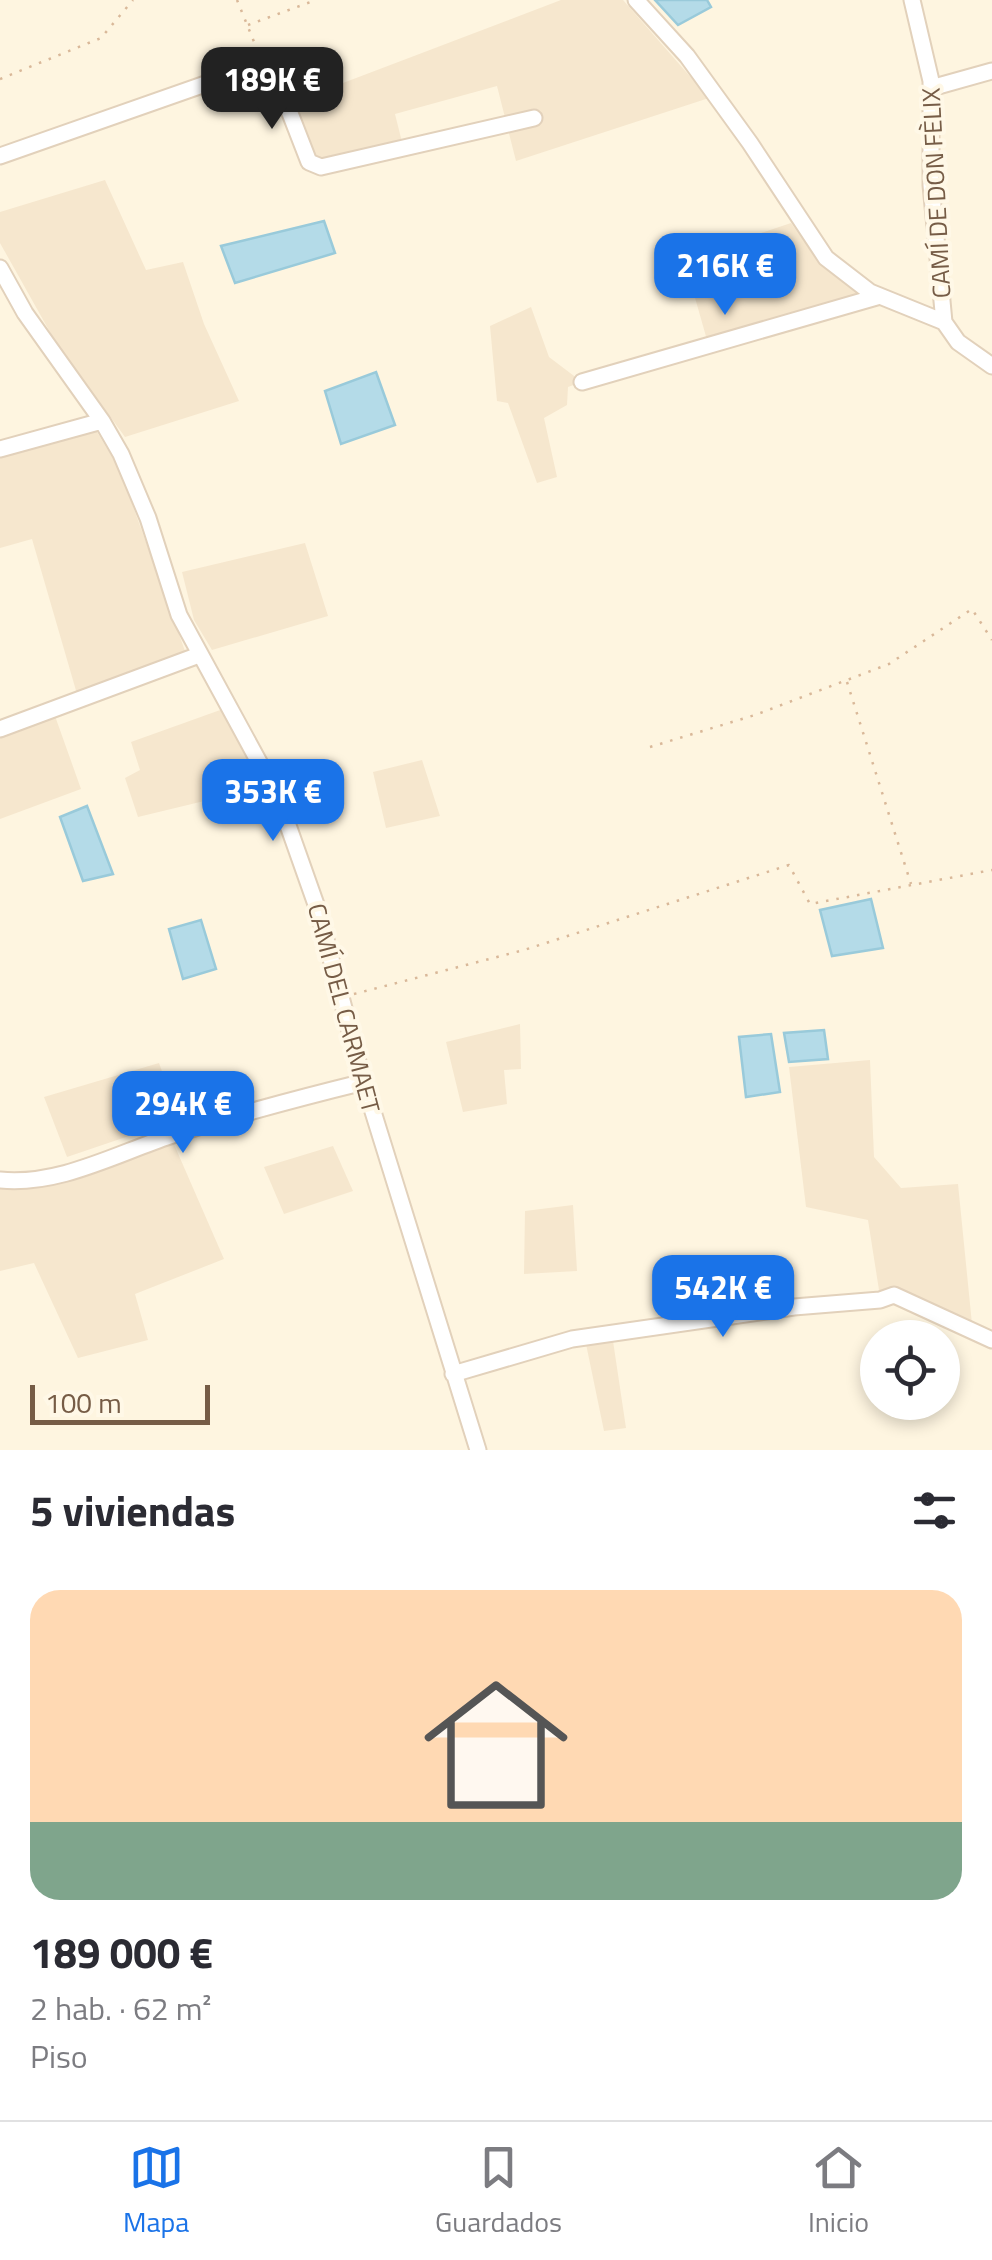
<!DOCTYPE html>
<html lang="es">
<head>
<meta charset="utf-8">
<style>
	:root { --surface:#fff; --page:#f2f2f3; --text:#2b2b33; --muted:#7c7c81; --line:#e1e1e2; --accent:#1a73e8 }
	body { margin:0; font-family:"Titillium Web",sans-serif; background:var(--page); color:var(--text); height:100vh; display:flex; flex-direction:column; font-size:38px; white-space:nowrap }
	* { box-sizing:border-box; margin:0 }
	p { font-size:32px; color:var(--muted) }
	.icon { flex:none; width:55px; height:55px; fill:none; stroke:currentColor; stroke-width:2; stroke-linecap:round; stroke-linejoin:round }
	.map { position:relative; height:1450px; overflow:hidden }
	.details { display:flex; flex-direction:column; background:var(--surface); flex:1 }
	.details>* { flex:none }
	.controls { position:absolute; left:860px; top:1320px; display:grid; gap:20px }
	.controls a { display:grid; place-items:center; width:100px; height:100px; border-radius:50%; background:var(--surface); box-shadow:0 5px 15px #0003; font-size:50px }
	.scale { position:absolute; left:30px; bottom:25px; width:180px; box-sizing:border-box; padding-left:10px; border:5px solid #765c46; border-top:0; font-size:28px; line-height:35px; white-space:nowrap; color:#765c46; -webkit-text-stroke:8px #fff8e7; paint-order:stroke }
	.price { position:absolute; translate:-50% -85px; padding:0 22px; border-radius:20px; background:var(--accent); color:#fff; font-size:32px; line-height:65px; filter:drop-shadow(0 2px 5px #0008) }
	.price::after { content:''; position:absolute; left:50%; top:60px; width:30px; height:22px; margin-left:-15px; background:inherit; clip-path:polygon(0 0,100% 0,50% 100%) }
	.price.current { background:#222; color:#fff }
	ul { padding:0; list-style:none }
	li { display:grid; align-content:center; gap:20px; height:530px; padding:0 30px }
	li span { display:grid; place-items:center; height:310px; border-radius:30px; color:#555 }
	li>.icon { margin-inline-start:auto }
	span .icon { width:180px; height:180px; fill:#fffc; stroke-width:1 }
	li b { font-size:42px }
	h2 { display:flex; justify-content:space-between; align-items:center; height:120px; padding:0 30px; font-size:42px }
	.tab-bar { display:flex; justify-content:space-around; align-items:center; height:140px; border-top:2px solid var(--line); background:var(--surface); font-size:28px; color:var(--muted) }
	.tab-bar a { display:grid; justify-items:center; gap:5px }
	.tab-bar .current { color:var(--accent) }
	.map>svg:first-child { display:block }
	.residential { fill:#f6e7ce }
	.water { fill:#b4dbe8; stroke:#99cada; stroke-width:2.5 }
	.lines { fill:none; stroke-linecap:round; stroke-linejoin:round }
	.minor-casing { stroke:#e2d1bb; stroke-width:19 }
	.path { stroke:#d9b899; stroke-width:2.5; stroke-dasharray:2.5 8; stroke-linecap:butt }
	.minor { stroke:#fff; stroke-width:15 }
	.labels { text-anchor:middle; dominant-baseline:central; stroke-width:8; stroke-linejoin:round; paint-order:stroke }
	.street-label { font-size:25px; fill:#765c46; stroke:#fff8e7 }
</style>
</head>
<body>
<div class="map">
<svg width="992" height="1450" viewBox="0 0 992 1450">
	<rect width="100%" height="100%" fill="#fef5e0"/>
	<path class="residential" d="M561,0H623L709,98L516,161L497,86L395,114L402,142L320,162L312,158L293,102Z
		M105,180L146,270L183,262L204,324L239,401L125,437L55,341L0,243V212Z
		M791,223L819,262L864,295L707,340L684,259Z
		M531,307L549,357L582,382L568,387L567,405L544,418L557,477L537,483L508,403L497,401L490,326Z
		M94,427L120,470L185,651L77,694L32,539L0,548V452Z
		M305,543L328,616L212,650L194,620L182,572Z
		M223,709L266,786L138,817L125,778L140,770L131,742Z
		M55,716L81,789L0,819V735Z
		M422,760L440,816L386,828L373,772Z
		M520,1024L521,1069L504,1070L507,1104L463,1112L446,1042Z
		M870,1060L874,1157L901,1188L958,1184L972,1324L898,1291L879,1290L868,1220L806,1207L789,1067Z
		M159,1063L179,1119L67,1157L44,1097Z
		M173,1142L224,1259L135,1294L148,1340L78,1358L34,1263L0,1271V1188L9,1190L67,1179Z
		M333,1146L353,1191L284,1214L264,1167Z
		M573,1205L577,1271L524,1274L525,1211Z
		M613,1341L626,1428L604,1431L586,1344Z"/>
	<path class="water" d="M655,0H707L711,7L678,25Z
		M324,221L335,253L235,283L221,246Z
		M376,372L395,425L341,444L325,391Z
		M87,806L113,874L83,881L60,817Z
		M871,899L883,948L832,956L820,910Z
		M201,920L216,969L183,979L169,929Z
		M824,1030L828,1059L789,1062L784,1033Z
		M771,1034L780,1092L746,1097L739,1037Z"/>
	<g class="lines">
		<g class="minor-casing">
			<path id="minor" d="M636,0L687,56L750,143L826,258L870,292L944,322
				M912,0L931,81V185L944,322L958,342L992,366
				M931,88L992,71
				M0,156L248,69L266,70L281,90L309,162L321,167L534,118
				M0,268L25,313L102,421L121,454L148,518L179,615L278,797L319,913L361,1073L478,1450
				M582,382L880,296
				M0,449L102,421
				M0,729L199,655
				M0,1180C58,1186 116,1154 170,1136C234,1115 299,1098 364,1082
				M453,1374L572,1339L794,1307L880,1300L894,1295L992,1340"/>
		</g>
		<path class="path" d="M237,0L259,54
			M248,25L316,0
			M0,79L101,38L133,0
			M847,682L911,884
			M650,747L755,715L889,664L972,609L992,640
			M354,994L524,950L789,865L810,904L992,870"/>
		<use href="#minor" class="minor"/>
	</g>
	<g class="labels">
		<g class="street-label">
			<text transform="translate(936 193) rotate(-93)">CAMÍ DE DON FÈLIX</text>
			<text transform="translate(344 1008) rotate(75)">CAMÍ DEL CARMAET</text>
		</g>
	</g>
</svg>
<div class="controls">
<a><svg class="icon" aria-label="locate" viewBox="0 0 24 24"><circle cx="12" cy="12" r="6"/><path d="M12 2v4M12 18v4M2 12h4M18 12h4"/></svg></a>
</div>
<div class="scale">100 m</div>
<b class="price current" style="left:272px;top:132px">189K €</b>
<b class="price" style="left:725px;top:318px">216K €</b>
<b class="price" style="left:273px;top:844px">353K €</b>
<b class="price" style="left:183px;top:1156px">294K €</b>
<b class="price" style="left:723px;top:1340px">542K €</b>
</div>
<section class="details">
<h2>5 viviendas<svg class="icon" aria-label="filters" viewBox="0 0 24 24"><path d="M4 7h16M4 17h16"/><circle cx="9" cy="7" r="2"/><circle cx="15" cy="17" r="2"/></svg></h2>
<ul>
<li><span style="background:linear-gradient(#ffd9b3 75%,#7fa58c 0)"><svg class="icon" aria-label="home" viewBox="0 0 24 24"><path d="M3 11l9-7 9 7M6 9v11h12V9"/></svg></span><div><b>189 000 €</b><p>2 hab. · 62 m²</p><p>Piso</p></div></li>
</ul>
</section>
<nav class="tab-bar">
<a class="current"><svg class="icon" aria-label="map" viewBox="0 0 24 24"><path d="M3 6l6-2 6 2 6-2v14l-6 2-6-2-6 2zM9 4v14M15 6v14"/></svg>Mapa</a>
<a><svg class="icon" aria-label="saved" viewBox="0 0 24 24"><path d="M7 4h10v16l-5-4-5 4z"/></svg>Guardados</a>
<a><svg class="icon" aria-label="home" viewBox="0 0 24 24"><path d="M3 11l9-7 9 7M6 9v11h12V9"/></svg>Inicio</a>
</nav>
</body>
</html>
